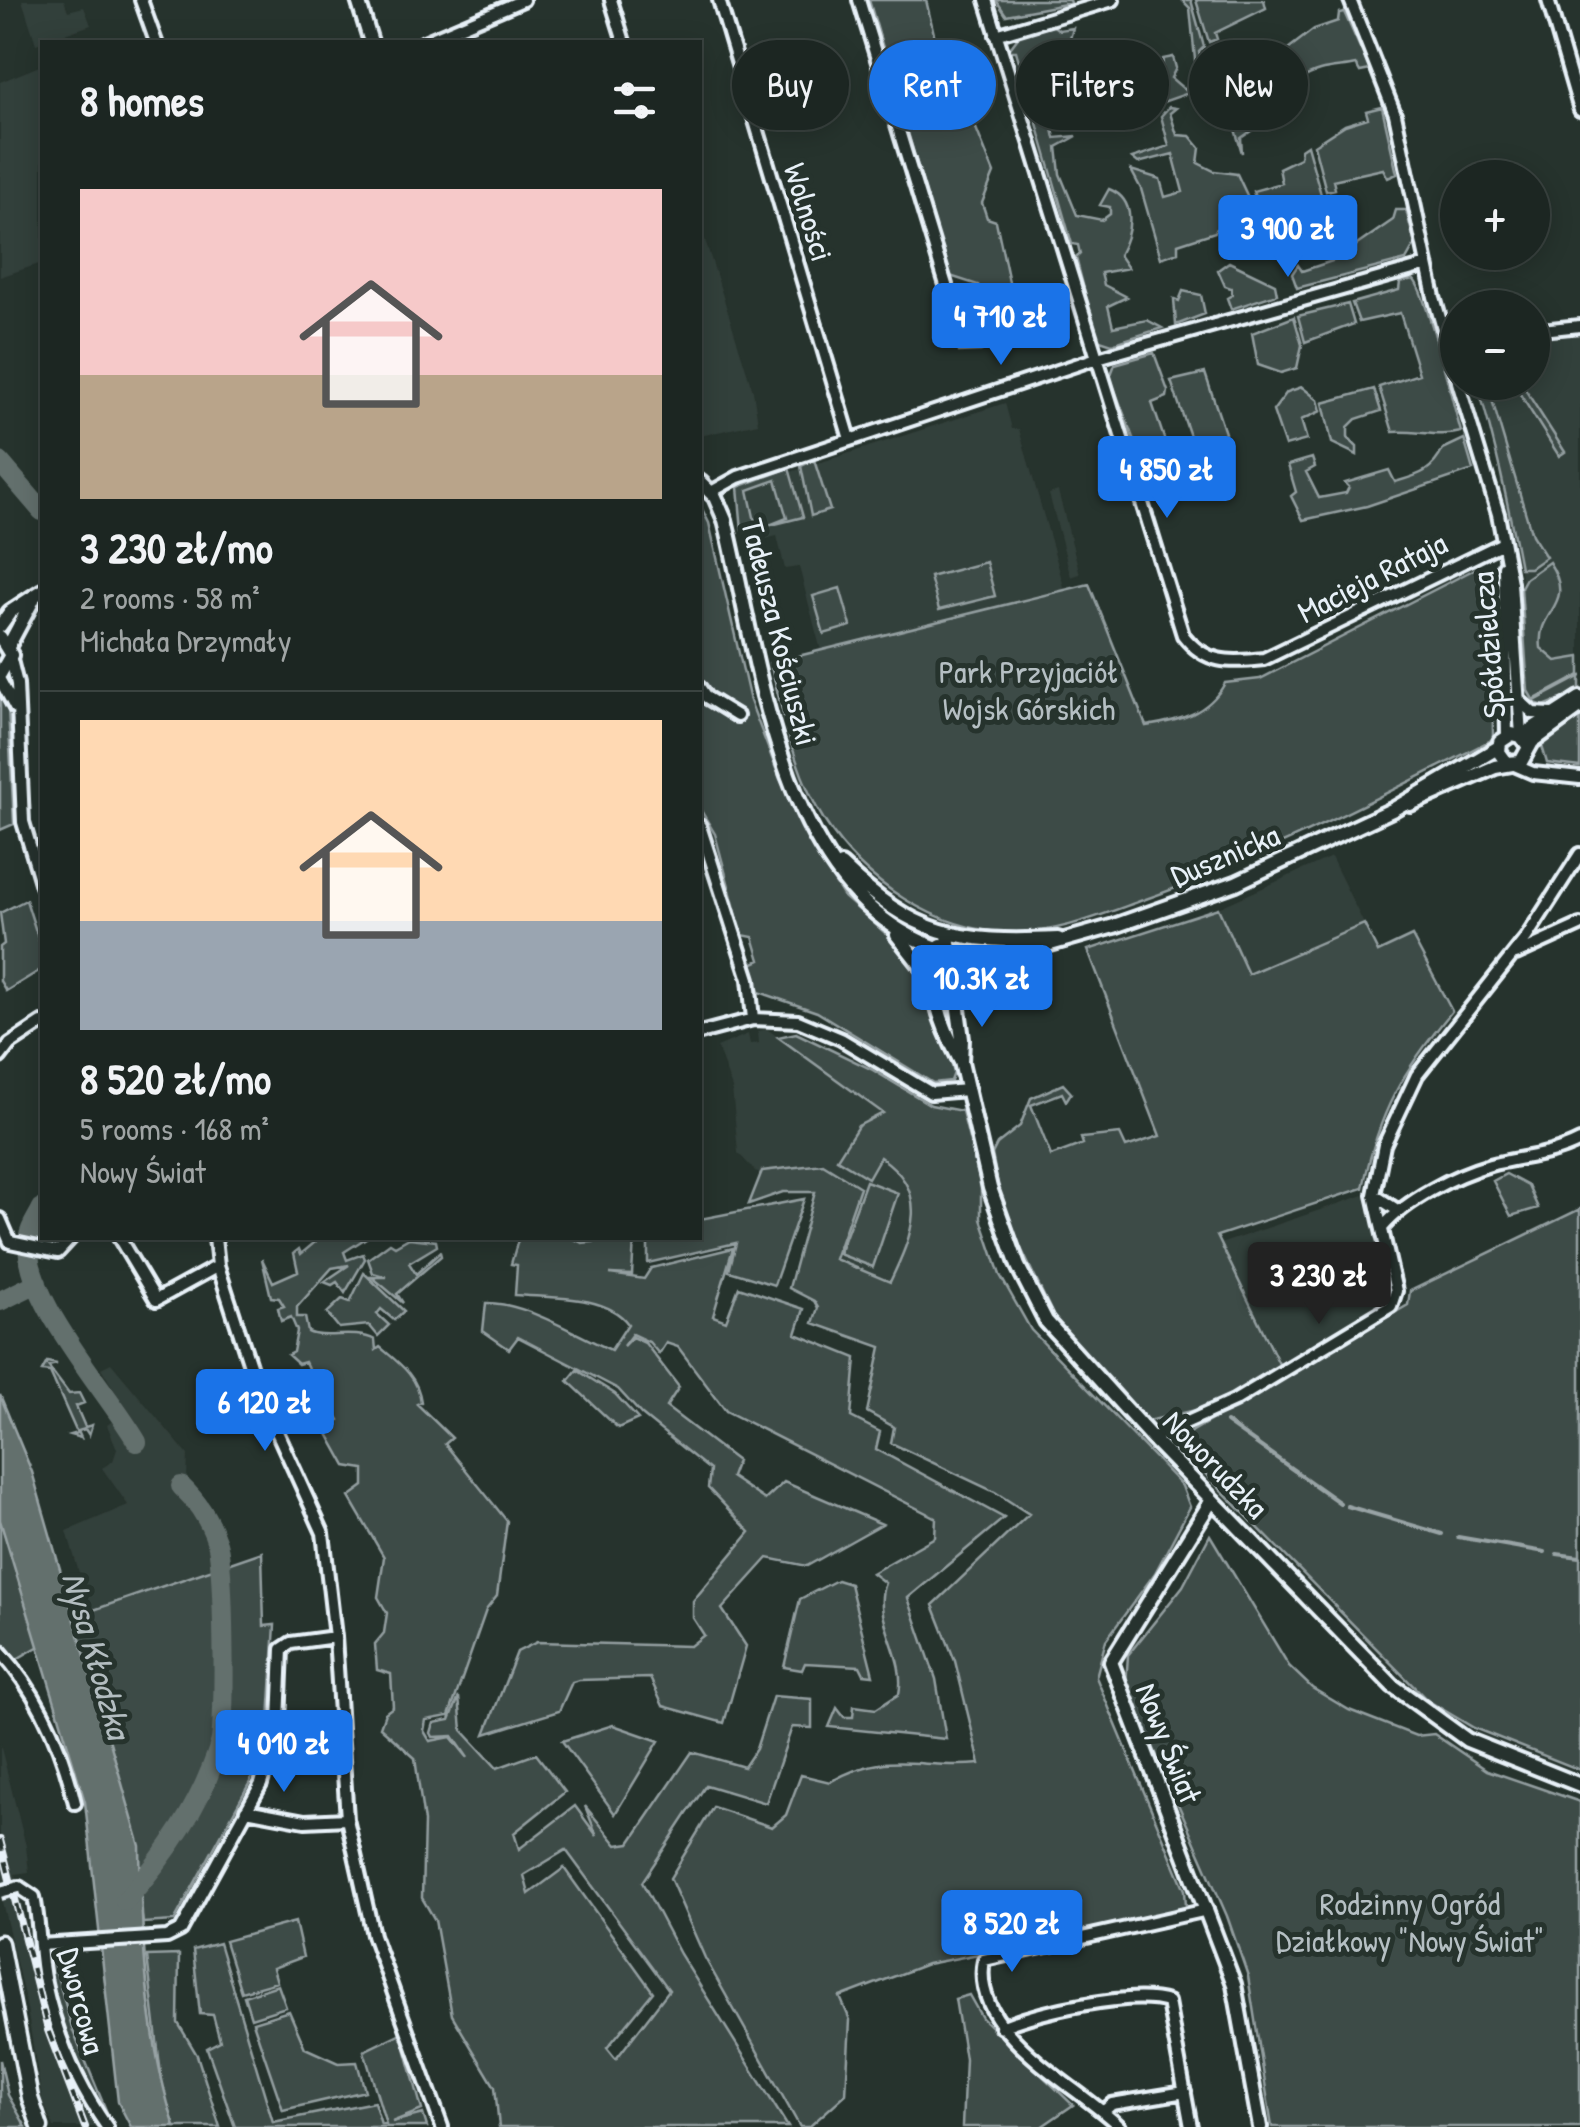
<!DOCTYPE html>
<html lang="en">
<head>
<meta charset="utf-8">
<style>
	:root { --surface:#1c2622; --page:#29322f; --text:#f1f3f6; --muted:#a0a5a5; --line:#3a4340; --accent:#1a73e8 }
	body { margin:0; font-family:"Patrick Hand",sans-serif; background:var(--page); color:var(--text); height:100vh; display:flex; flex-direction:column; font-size:38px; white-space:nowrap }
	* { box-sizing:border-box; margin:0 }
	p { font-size:32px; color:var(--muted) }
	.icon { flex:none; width:55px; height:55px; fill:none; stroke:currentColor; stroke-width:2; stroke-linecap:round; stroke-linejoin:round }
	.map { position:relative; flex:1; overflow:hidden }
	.details { position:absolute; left:40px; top:40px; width:662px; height:1200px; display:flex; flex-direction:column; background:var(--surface); border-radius:0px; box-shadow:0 5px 25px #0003,0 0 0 2px var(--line) }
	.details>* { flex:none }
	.guide { position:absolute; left:732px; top:40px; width:698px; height:90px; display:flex; gap:20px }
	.fabs { position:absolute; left:1440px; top:160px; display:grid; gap:20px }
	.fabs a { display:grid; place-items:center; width:110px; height:110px; border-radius:50%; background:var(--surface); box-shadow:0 5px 25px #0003,0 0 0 2px var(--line); font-size:50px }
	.price { position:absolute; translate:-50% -85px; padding:0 22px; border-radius:10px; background:var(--accent); color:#fff; font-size:32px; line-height:65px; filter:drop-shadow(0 2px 5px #0008) }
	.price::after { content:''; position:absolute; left:50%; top:60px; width:30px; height:22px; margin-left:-15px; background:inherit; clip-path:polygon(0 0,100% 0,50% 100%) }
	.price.on { background:#222; color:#fff }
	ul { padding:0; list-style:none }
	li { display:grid; align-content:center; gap:20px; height:530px; padding:0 40px }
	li+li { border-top:2px solid var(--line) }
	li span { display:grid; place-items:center; height:310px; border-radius:0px; color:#555 }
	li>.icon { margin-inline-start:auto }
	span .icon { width:180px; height:180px; fill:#fffc; stroke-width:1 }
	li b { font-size:42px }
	h2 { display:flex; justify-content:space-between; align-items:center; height:120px; padding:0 40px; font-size:42px }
	.tag { padding:0 35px; border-radius:45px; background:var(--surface); box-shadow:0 5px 25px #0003,0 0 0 2px var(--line); font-size:35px; line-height:90px }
	.tag.on { background:var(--accent); color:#fff }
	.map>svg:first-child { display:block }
	.built { fill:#333f3a }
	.green { fill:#3e4b47; stroke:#939ea0; stroke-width:2.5; fill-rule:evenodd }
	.water { fill:#636f6d; stroke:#98a3a5; stroke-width:2.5 }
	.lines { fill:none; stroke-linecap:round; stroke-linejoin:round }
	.stream { stroke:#98a3a5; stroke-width:4 }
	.river { stroke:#636f6d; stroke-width:20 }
	.minor-casing { stroke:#e8f1f8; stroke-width:18 }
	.tertiary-casing { stroke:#e8f1f8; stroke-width:20 }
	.secondary-casing { stroke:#e8f1f8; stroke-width:21 }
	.minor { stroke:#26332d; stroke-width:10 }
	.tertiary { stroke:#26332d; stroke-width:12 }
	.secondary { stroke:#26332d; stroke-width:14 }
	.rail-casing { stroke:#e8f1f8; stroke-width:8 }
	.rail { stroke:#26332d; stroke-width:4; stroke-dasharray:11; stroke-linecap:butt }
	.minor-bridge-casing { stroke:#e8f1f8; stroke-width:18; stroke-linecap:butt }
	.minor-bridge { stroke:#26332d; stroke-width:10 }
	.labels { text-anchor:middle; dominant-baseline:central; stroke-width:10; stroke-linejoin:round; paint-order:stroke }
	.street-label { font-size:32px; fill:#e8f1f8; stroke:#26332d }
	.park-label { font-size:32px; fill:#b5bfc3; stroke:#26332d }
	.water-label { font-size:35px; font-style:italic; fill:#b3bdc0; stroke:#26332d }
</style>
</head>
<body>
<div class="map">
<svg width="1580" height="2127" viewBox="0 0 1580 2127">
	<rect width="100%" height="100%" fill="#26332d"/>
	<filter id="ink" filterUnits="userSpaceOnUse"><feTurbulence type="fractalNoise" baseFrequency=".01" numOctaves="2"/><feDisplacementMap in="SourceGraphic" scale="20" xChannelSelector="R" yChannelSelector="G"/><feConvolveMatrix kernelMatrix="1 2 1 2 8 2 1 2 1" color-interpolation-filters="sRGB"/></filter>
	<g filter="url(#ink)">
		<path class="built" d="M22,0H64L68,11L84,7L91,25L36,44Z
			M42,65V263L0,277V82Z
			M700,224L753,391L758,423L700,436Z
			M1580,331V692L1565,703L1561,699L1544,706L1535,703L1528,691L1520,568L1500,482L1499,455L1477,383L1532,382L1533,336Z
			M1005,403L1012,429H1019L1065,590L821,651L799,567L785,569L777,536L750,543L738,489Z
			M1058,491L1080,574L1071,577L1049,494Z
			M1331,857L1364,924L1247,974L1218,908Z
			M767,1029L883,1113L858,1126L880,1156L903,1172L916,1214L891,1283L836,1258L861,1186L822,1162L757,1173L738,1153L732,1088L717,1047L748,1034L750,1044L759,1043L758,1031Z
			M1364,1195L1388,1282L1385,1299L1280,1366L1220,1244Z
			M111,1363L188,1455L187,1478L225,1538L229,1563L90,1611L67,1531L128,1505L102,1468L113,1461L117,1449L107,1425L127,1411L101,1368Z
			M0,1744L26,1846L29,1872L15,1874L44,2003L75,2095L100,2127H54L42,2100L27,2009L0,1893Z"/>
		<path class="green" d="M869,0H926L942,68L955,76L994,173L982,203L987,218L996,221L1019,329L981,351L959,352L952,320L975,299L978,285L950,276Z
			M996,0H1070L1071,3L1006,15Z
			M1182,0H1191L1204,47L1199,52L1206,87L1160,103L1152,86L1158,84L1155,71L1162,69L1163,59L1173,57L1176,68L1171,78L1185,90L1196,70L1190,8Z
			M1196,0H1264L1266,8L1215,33L1217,39L1209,42Z
			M1344,12L1370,70L1360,72L1356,65C1339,69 1317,67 1301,80L1304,91H1297L1284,52L1314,29L1338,21L1339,13Z
			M1052,25L1059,30L1073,28L1068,46L1060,42L1043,48L1048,65L1063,66L1053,82L1043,85L1055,138L1077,136L1057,147L1060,174L1077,215L1102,220L1110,214V207L1100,205L1109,189C1137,200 1132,232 1119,255L1128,268L1101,273L1104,285L1127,297L1108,306L1113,327L1147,320L1162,328L1112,344L1097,339L1076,258L1080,254L1078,245L1072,244L1016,51H1008L1020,35Z
			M1279,48L1294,101L1241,138L1242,153L1222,85L1275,60Z
			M1169,107L1176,108L1170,113L1177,135L1190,136L1200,148L1198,163L1214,171L1237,174L1253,208L1237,213L1228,209L1215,232L1178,244V252L1161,258L1141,189L1131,170L1160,179L1165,197L1183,192L1173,154L1138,163L1132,158L1169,146L1161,116Z
			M1382,107L1397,174L1388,178L1383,169L1333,180L1335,189L1326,191L1314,145L1345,125L1368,118L1366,111Z
			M1307,145L1324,205L1274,231V239H1268L1253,191L1282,183L1279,168L1300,158L1301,149Z
			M1396,210H1406L1415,244L1406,260L1297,288L1292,274L1298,265L1302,271L1335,260L1393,220Z
			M1229,262L1275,284L1277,294L1231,309L1227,298L1232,295L1231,288L1225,286L1218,270Z
			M1413,279C1425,287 1454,408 1461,432C1438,438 1418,430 1393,432L1379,387L1419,374L1400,313L1359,322L1352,303L1399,290L1400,282Z
			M1183,291L1201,295L1205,314L1176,325L1174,299L1179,301Z
			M1348,304L1354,324L1305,342L1298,316Z
			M1294,317L1302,345L1297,368L1281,373L1258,365L1252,333Z
			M1154,353L1168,391L1167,397L1152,403L1168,450L1167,454L1142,462L1110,377L1115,364Z
			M1205,373L1225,433L1193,445L1171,381Z
			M1477,383H1487L1532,535L1546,557L1530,568H1520C1508,504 1496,445 1477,383Z
			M1513,383H1521L1565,452L1559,456Z
			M1302,387L1318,400L1321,411L1301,420L1307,440L1285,446L1273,411L1287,392Z
			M1374,389L1381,411L1356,419L1348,427V438L1357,447V455L1332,443L1323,403Z
			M1464,439L1473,470L1367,506L1303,520L1291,496L1296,492L1288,465L1312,458L1315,467L1306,472L1319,498L1346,493L1349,487L1345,483L1389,470L1395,482C1419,475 1432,472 1443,449Z
			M814,460L830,510L811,516L801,466Z
			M789,468L803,517L767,526L787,518L776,480L748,490L756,526L754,530H742L738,487Z
			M700,505L709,523L750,701L780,779L817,855L844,897L892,939L929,983L954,1073L951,1081L933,1083L817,1012L759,992L751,964L760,960L753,937L742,935L715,834L700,809Z
			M986,562L995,596L939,610L930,577Z
			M1549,562C1578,607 1536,608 1541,648L1556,661L1580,657V692L1565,703L1561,699L1544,706L1535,703L1528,691L1521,587L1526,578Z
			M1477,568L1492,579L1493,739C1378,798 1264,857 1143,900C1101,915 1056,934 1011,933C936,930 864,883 824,820C795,774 784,716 770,663L1089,584L1146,726C1179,721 1208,714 1225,683L1260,679Z
			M840,588L851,626L824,634L813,596Z
			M0,693L8,708L14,824L0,830Z
			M1580,717V767L1547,763L1542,746Z
			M26,900L42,950V969L6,991L0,981V947L4,944L0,913Z
			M1218,908L1248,974L1364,924L1378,952L1412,936L1452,1011C1402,1072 1379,1111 1363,1188L1217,1236L1280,1366L1209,1407L1148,1421L1056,1321L1003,1211L992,1154L997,1144L1020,1126L1031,1098L1063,1084L1071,1093L1066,1101L1062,1093L1031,1105L1051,1156L1083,1144L1081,1138L1120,1134L1126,1147L1160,1136L1088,950Z
			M1012,967L1017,971L1015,981L975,1003L966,995L987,972Z
			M796,1033L871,1069L931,1105L962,1111L981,1186V1219L1000,1275L1031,1330L1182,1486L1190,1507L1155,1573L1106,1640L1096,1677L1185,1890L1186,1907L1056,1939L927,1964L840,1997L850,2020L846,2094L809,2127H800L705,1958L670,1878L713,1807L772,1827L786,1815L801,1775L830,1782C888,1748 919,1770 980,1764L955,1661L933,1605L1029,1514L995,1492L891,1443L894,1427L867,1412L881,1347L813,1323L818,1308L814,1301L789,1288L815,1192H783L749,1204L762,1171L823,1164L860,1187L835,1259L890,1282C913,1234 931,1191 880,1157L868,1178L837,1159L858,1126L883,1113L778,1037Z
			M1506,1174L1528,1186L1538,1208L1511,1216L1493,1181Z
			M866,1181L898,1193L873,1267L839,1254Z
			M804,1199L774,1285L729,1271L736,1243L648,1263V1238H700V1219Z
			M1580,1209V1770L1474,1728L1427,1700L1174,1442L1408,1305L1410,1291Z
			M320,1238H366L344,1252L347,1260L363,1254L365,1259L345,1293L337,1282L332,1285L324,1282L349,1265L332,1268L297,1307V1317H305L308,1332C325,1340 354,1329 375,1340L376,1350L380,1347C399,1363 418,1376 421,1402L417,1404L452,1438L445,1444L507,1521L497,1596L486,1610L449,1716L426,1720L424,1731L430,1741L451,1737L468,1758L453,1736L433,1737L431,1733L434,1723L450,1720L459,1697L462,1730L497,1768L536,1754L565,1792L514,1833L519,1849L575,1806L597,1836L585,1806L617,1845L630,1843L692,1752L744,1767L756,1749L773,1696L812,1699V1728L792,1727L766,1803L706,1785L642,1882L680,1954L788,2127H499L495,2087L452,2015L435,1920L422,1898L424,1822L415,1758L380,1727L385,1713L393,1707L391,1674L377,1670L375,1644L384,1633L387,1613L378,1597L384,1557L349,1497L364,1486V1469L346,1466L326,1430L339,1420L334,1411L329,1412L305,1362L298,1364L288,1355L293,1352L297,1331L291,1317L281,1321L278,1308L284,1306L279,1298L271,1297L262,1259L273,1282L298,1271L294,1253L299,1249L301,1254ZM566,1850L669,1990L616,2059L607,2048L653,1992L564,1868L529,1894L524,1875Z
			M409,1238L436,1241L437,1246L409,1263L416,1274L440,1252L441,1256L397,1294L403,1303L372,1277H387L373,1273L368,1259L390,1243L395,1246Z
			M514,1238H572L582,1243L634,1238L632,1275L610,1274L644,1279L651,1268L733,1248L713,1316L726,1321L739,1287L804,1309L796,1334L856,1358L851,1417L880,1432L876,1449L1004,1518L908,1598L936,1679L946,1739L829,1727L837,1708L844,1717H853L854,1706L876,1709L899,1694C907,1655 871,1619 885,1583L872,1573L935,1537L936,1518L726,1411L678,1347L666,1343L659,1354L649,1342L632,1334L623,1346L632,1337L645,1343L679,1387L666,1407L737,1461L731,1477L765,1500L784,1482L882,1524L807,1566L768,1558L722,1609L746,1646L724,1723L663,1706L650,1678L579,1680L572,1682L559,1711L485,1734L517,1652L537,1642L690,1646L704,1635L693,1618V1601L750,1532L708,1488L710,1470L642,1415L618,1389L518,1337L509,1349L483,1331L486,1303C524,1302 572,1333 611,1350L628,1324C607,1294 549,1298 515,1295L517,1265L511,1264L518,1240Z
			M364,1273L404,1311L394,1320L381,1309L377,1314L389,1325L378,1336L369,1325L339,1328L327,1313L342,1299L350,1302Z
			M47,1362L57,1364L48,1366L69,1394L79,1393L84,1403L76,1406L85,1427L92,1425L89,1435L85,1429L78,1431L81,1438L70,1435L77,1433L50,1372L42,1371Z
			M577,1370L615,1394L638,1419L618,1428L568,1381Z
			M0,1520L41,1645L15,1660L0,1640Z
			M1210,1535L1289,1666L1312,1688L1349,1710L1416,1736L1434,1734L1487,1770L1580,1802V2127H1272L1248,1976L1227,1916L1126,1685L1128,1655L1183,1586Z
			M262,1552L264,1626L275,1625L268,1735L250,1782L174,1921L143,1923L118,1771L73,1617Z
			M837,1580L850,1584L873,1675L864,1674L860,1666L805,1663L802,1670L784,1667L800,1599Z
			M613,1725L659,1741L615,1814L562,1741Z
			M295,1922L303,1957L273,1968L277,1982L241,1992L225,1941Z
			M219,1943L273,2122L374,2102L381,2124H386L364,2051L401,2033L422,2110L392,2122L423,2114L427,2127H235L207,2048L220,2041L213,2015L200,2014L193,1950Z
			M51,1954L73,2031L113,2127C93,2096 38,1987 51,1954Z
			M179,1955L178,2023L197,2055L220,2127H175L163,2092L147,1956Z
			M278,1985L286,2007L251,2018L244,1996Z
			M969,1995L982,2018L1073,2105L1041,2127H962L965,2059L955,1999Z
			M289,2011L305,2048L338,2063L357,2062L365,2091L283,2110L253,2022Z
			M0,2060L8,2095L26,2127H0Z"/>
		<path class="water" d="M0,1395L32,1472L140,1846C141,1935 147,2043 175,2127H131L118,2102L85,1802L0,1520Z"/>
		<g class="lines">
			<path class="stream" d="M1535,700L1580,676
				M1226,1422L1340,1503
				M1347,1506L1442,1534
				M1458,1537L1545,1552
				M1557,1554L1580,1557"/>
			<path class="river" d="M0,462L42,511
				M42,1208C38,1217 30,1227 29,1236C19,1295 108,1391 137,1442
				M0,1301L37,1283
				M125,1901C167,1854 201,1805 220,1744C226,1724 224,1564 217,1543C210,1521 198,1502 181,1486"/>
			<g class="minor-casing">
				<path id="minor" d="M141,0L156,42
					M611,0L624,42
					M719,0L850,439
					M859,0L953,308
					M986,0L1183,635C1205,664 1230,663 1264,659L1503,543
					M1350,0L1395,114L1434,297L1458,381
					M1548,0L1580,110
					M996,35L1113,0
					M424,42L523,0
					M1532,331L1580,326
					M1458,382L1498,514L1511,583L1521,736
					M711,492L738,477L1094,359L1427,265
					M1504,566L1507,736
					M11,660L17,684L23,822L42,886
					M0,680L15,708
					M700,688L706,697L737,716
					M1520,701L1533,713L1552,714
					M1512,764L1533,773L1580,778
					M700,826L749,979L753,1019
					M1516,954L1580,925
					M700,1033L753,1019L798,1021L841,1039L931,1093L967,1090
					M0,1057L10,1044L42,1023
					M1374,1195L1397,1210
					M0,1219L10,1242L58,1252L71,1238
					M1383,1227C1406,1200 1455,1175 1490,1165C1521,1157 1551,1156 1580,1141
					M119,1238L156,1300L218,1266
					M215,1238L218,1266L258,1390L323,1533L335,1637L347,1819L373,1935L442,2127
					M1152,1438L1234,1401L1391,1306L1396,1291L1374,1195L1384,1145L1417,1075L1526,938L1580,854
					M0,1651C39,1694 62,1747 75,1803
					M246,1810L305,1821L347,1819
					M19,1887L34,1897C40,1925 39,1955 45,1983C56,2035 77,2084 107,2127
					M40,1945L167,1937L181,1930L261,1784L279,1722L282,1649L291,1643L335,1637
					M1001,2027C1038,2012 1131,1990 1168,2002L1191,2127
					M1104,2111L1112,2104L1185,2092
					M1120,2127C1075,2083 969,2033 984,1960L1207,1910"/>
			</g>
			<g class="tertiary-casing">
				<path id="tertiary" d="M358,0L371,42
					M700,482L715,497L725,520C758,653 778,877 920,941C946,953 972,960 1001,958L1114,926L1236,883L1394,809L1499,747
					M0,626L10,612L42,591
					M0,637L11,655L0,674
					M9,645L33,600
					M1521,736L1580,698
					M1529,747L1521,736L1512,734L1500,742L1499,752L1507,763L1521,762L1532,742L1580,707
					M1410,804L1495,767L1512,764
					M841,865C915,936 958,944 1058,939
					M897,935L931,978
					M948,935L962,1039L961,1062L990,1188L1018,1266L1046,1321L1152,1438L1393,1686L1467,1740L1580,1785
					M941,945C921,977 944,1031 961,1062
					M957,999L967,982L996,958
					M1212,1500L1111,1662L1234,1984L1260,2127"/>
			</g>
			<g class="secondary-casing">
				<path id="secondary" d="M0,1943L30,2098L40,2127"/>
			</g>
			<use href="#minor" class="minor"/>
			<use href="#tertiary" class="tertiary"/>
			<use href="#secondary" class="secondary"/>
			<g class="rail-casing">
				<path id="rail" d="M0,1840L48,2030L85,2127"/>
			</g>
			<use href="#rail" class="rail"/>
			<g class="minor-bridge-casing">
				<path id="minor-bridge" d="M0,1892L19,1887"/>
			</g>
			<use href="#minor-bridge" class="minor-bridge"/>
		</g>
	</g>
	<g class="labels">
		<g class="street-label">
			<text transform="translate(809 212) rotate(73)">Wolności</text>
			<text transform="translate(1372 577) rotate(-27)">Macieja Rataja</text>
			<text transform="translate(780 632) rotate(76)">Tadeusza Kościuszki</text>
			<text transform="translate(1488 645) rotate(-95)">Spółdzielcza</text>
			<text transform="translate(1225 855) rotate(-23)">Dusznicka</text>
			<text transform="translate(1216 1464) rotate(46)">Noworudzka</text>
			<text transform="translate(1169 1743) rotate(68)">Nowy Świat</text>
			<text transform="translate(82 2001) rotate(75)">Dworcowa</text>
		</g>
		<g class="park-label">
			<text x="1029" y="671">Park Przyjaciół<tspan x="1029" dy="37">Wojsk Górskich</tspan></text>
			<text x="1410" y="1903">Rodzinny Ogród<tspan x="1410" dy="37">Działkowy "Nowy Świat"</tspan></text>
		</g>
		<g class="water-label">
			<text transform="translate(97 1655) rotate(74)">Nysa Kłodzka</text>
		</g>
	</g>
</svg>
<div class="fabs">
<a>+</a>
<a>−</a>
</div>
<b class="price" style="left:1288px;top:280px">3 900 zł</b>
<b class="price" style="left:1001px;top:368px">4 710 zł</b>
<b class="price" style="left:1167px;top:521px">4 850 zł</b>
<b class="price" style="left:982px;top:1030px">10.3K zł</b>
<b class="price on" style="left:1319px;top:1327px">3 230 zł</b>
<b class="price" style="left:265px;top:1454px">6 120 zł</b>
<b class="price" style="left:284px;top:1795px">4 010 zł</b>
<b class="price" style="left:1012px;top:1975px">8 520 zł</b>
<div class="guide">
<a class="tag">Buy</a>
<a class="tag on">Rent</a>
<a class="tag">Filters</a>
<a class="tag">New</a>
</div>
<section class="details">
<h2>8 homes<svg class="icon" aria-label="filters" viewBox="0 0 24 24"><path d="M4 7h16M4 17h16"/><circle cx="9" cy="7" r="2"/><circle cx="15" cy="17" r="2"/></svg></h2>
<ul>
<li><span style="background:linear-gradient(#f6c9c9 60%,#b9a48a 0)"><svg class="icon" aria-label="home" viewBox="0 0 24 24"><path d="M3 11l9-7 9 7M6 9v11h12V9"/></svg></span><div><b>3 230 zł/mo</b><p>2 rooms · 58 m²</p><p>Michała Drzymały</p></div></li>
<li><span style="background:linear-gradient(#ffd9b3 65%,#9aa5b1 0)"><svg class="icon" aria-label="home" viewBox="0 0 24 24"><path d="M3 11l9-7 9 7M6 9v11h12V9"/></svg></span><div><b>8 520 zł/mo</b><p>5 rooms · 168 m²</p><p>Nowy Świat</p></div></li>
</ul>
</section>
</div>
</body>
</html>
